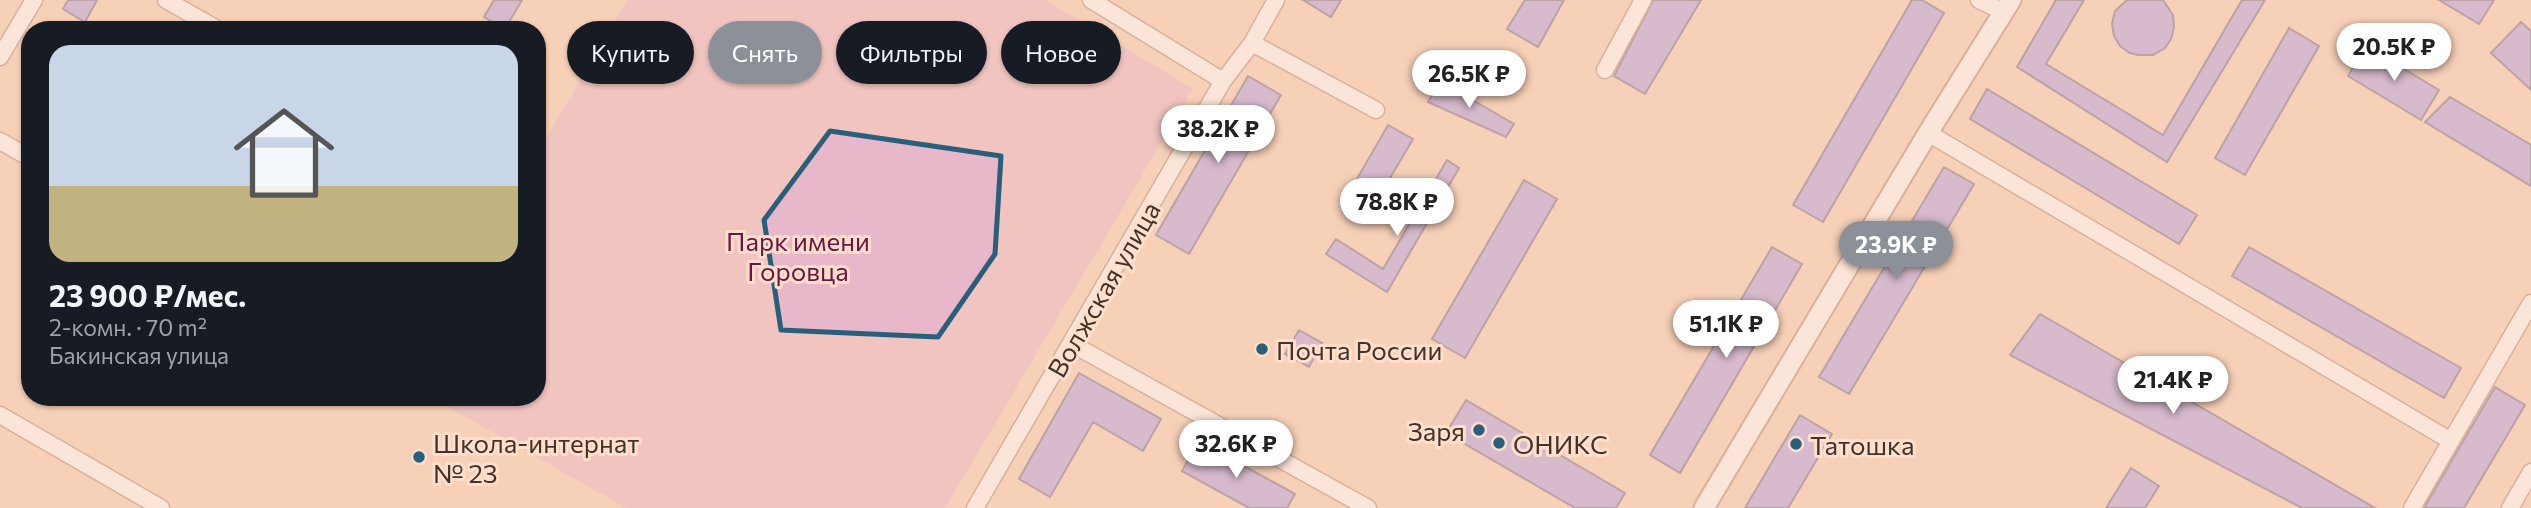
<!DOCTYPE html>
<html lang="ru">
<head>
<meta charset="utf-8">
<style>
	:root { --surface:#171b24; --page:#20242c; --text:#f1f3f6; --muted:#9ea1a6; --line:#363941; --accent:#8c9099 }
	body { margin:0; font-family:Commissioner,sans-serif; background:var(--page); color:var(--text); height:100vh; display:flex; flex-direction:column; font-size:26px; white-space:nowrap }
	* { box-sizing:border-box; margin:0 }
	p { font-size:23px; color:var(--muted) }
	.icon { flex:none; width:38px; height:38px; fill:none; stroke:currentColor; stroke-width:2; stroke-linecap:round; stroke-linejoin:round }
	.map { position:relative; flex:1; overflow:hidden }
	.side { position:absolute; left:21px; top:21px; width:525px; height:385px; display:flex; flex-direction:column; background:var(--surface); border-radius:28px; box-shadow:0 2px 5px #0004 }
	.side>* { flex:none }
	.hud { position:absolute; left:567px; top:21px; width:665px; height:63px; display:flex; gap:14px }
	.price { position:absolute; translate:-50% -60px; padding:0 16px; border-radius:24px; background:#fff; color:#222; font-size:23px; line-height:46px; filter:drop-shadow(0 2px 4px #0008) }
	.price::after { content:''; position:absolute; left:50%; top:42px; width:21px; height:16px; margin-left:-10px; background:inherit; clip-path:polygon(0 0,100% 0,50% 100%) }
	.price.active { background:var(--accent); color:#fff }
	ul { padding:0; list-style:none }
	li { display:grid; align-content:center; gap:14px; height:371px; padding:0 28px }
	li+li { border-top:2px solid var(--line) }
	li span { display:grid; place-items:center; height:217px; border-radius:21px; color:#555 }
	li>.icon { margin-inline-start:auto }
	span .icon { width:126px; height:126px; fill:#fffc; stroke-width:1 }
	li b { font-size:30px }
	.pill { padding:0 24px; border-radius:32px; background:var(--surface); box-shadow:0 2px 5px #0004; font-size:24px; line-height:63px }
	.pill.active { background:var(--accent); color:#fff }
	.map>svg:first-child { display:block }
	.green { fill:#e8b7ca }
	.building { fill:#afa1e5; stroke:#726b8f; stroke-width:2 }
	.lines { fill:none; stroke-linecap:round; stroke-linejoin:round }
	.minor-casing { stroke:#b08c76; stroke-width:19 }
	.tertiary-casing { stroke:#b08c76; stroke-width:23 }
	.minor { stroke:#fff; stroke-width:16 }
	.tertiary { stroke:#fff; stroke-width:19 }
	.marked { fill:none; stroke:#285f7a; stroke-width:5; stroke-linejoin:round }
	.poi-dot { fill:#285f7a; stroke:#ffdfcb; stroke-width:2.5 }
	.labels { text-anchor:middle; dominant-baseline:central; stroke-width:6; stroke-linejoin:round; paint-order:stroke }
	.park-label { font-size:26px; fill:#6c1644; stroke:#ffdfcb }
	.street-label { font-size:26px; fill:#43342b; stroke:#ffdfcb }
	.poi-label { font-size:26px; fill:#43342b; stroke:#ffdfcb; text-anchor:start }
</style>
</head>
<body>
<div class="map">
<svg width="2531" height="508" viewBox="0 0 2531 508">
	<rect width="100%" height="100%" fill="#f7d0b8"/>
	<path class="green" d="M627,0H1046L1193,89L945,508H626L431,397H537V154Z"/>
	<path class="building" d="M68,0H97L85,22L63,9Z
		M494,0H522L505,29L484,17Z
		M1303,0H1341L1331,17Z
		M1525,0H1564L1538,47L1507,29Z
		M1653,0H1701L1645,94L1614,76Z
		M1912,0H1922L1944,13L1823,222L1793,205Z
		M2056,0H2084L2046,64L2163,135L2242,0H2265L2167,162L2017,67Z
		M2127,0H2163L2173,15L2174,27L2171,39L2165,48L2153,55H2138L2130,53L2120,46L2114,36L2112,24L2115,11Z
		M2439,0H2494L2479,24Z
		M2521,22L2531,31V90L2491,53Z
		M2289,28L2319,46L2245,175L2215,158Z
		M2366,46L2439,90L2421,120L2348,76Z
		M1248,76L1281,95L1189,254L1156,235Z
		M1440,81L1514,124L1506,137L1428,102Z
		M1987,89L2197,215L2179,244L1970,119Z
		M2450,97L2531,145V186L2425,122Z
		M1388,125L1413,139L1366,219L1342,205Z
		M1447,160L1459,168L1387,292L1326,254L1336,239L1383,269Z
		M1944,167L1974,184L1849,394L1819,377Z
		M1524,180L1557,199L1465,358L1432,339Z
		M1772,247L1802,264L1680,473L1650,455Z
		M2249,247L2461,368L2444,398L2232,276Z
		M2040,314L2375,508H2302L2010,355Z
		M1299,330L1322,343L1309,367L1285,354Z
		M1079,373L1161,419L1143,451L1093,422L1050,497L1019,479Z
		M2495,387L2525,405L2464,508H2424Z
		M1466,400L1625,493L1616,508H1575L1446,433Z
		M1800,415L1832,434L1788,508H1745Z
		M1199,441L1295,494L1287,508H1249L1182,471Z
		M2131,468L2159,486L2145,508H2106Z"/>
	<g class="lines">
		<g class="minor-casing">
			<path id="minor" d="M166,0L219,30
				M1091,0L1223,81
				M1979,0L2004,12
				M1252,43L1376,110
				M0,57L34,0
				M1605,70L1643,0
				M1928,133L2451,441
				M0,141L30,158
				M1072,344L1368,508
				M0,415L161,508
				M975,508L1223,81L1252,43L1276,0
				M2412,508L2531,303
				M2510,508L2531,472"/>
		</g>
		<g class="tertiary-casing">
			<path id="tertiary" d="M1704,508L1928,133L2011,0"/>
		</g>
		<use href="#minor" class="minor"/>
		<use href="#tertiary" class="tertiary"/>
	</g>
	<path d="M0 0H2531V508H0ZM830,131L1001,156L995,254L938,337L781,330L764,220Z" fill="#f7d0b8" fill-opacity=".55" fill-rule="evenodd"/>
	<path class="marked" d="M830,131L1001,156L995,254L938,337L781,330L764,220Z"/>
	<g class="poi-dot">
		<circle cx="1262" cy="349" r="7"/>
		<circle cx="1479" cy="430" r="7"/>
		<circle cx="1499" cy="443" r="7"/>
		<circle cx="1796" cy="444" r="7"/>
		<circle cx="419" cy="457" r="7"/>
	</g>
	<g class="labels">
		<g class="park-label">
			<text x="798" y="240">Парк имени<tspan x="798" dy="30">Горовца</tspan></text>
		</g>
		<g class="street-label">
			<text transform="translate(1103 289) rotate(-60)">Волжская улица</text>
		</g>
		<g class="poi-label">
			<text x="1276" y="349">Почта России</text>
			<text x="1465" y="430" text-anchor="end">Заря</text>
			<text x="433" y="442">Школа-интернат<tspan x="433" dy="30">№ 23</tspan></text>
			<text x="1513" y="443">ОНИКС</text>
			<text x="1810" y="444">Татошка</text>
		</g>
	</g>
</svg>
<b class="price" style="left:2394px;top:83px">20.5K ₽</b>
<b class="price" style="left:1469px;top:110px">26.5K ₽</b>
<b class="price" style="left:1218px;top:165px">38.2K ₽</b>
<b class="price" style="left:1397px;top:238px">78.8K ₽</b>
<b class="price active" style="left:1896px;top:281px">23.9K ₽</b>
<b class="price" style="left:1726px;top:360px">51.1K ₽</b>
<b class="price" style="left:2173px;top:416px">21.4K ₽</b>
<b class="price" style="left:1236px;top:480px">32.6K ₽</b>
<div class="hud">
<a class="pill">Купить</a>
<a class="pill active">Снять</a>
<a class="pill">Фильтры</a>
<a class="pill">Новое</a>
</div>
<section class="side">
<ul>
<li><span style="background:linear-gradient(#c9d6e8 65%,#c2b280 0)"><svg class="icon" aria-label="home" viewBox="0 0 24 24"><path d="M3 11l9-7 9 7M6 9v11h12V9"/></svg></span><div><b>23 900 ₽/мес.</b><p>2-комн. · 70 m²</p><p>Бакинская улица</p></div></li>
</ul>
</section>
</div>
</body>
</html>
